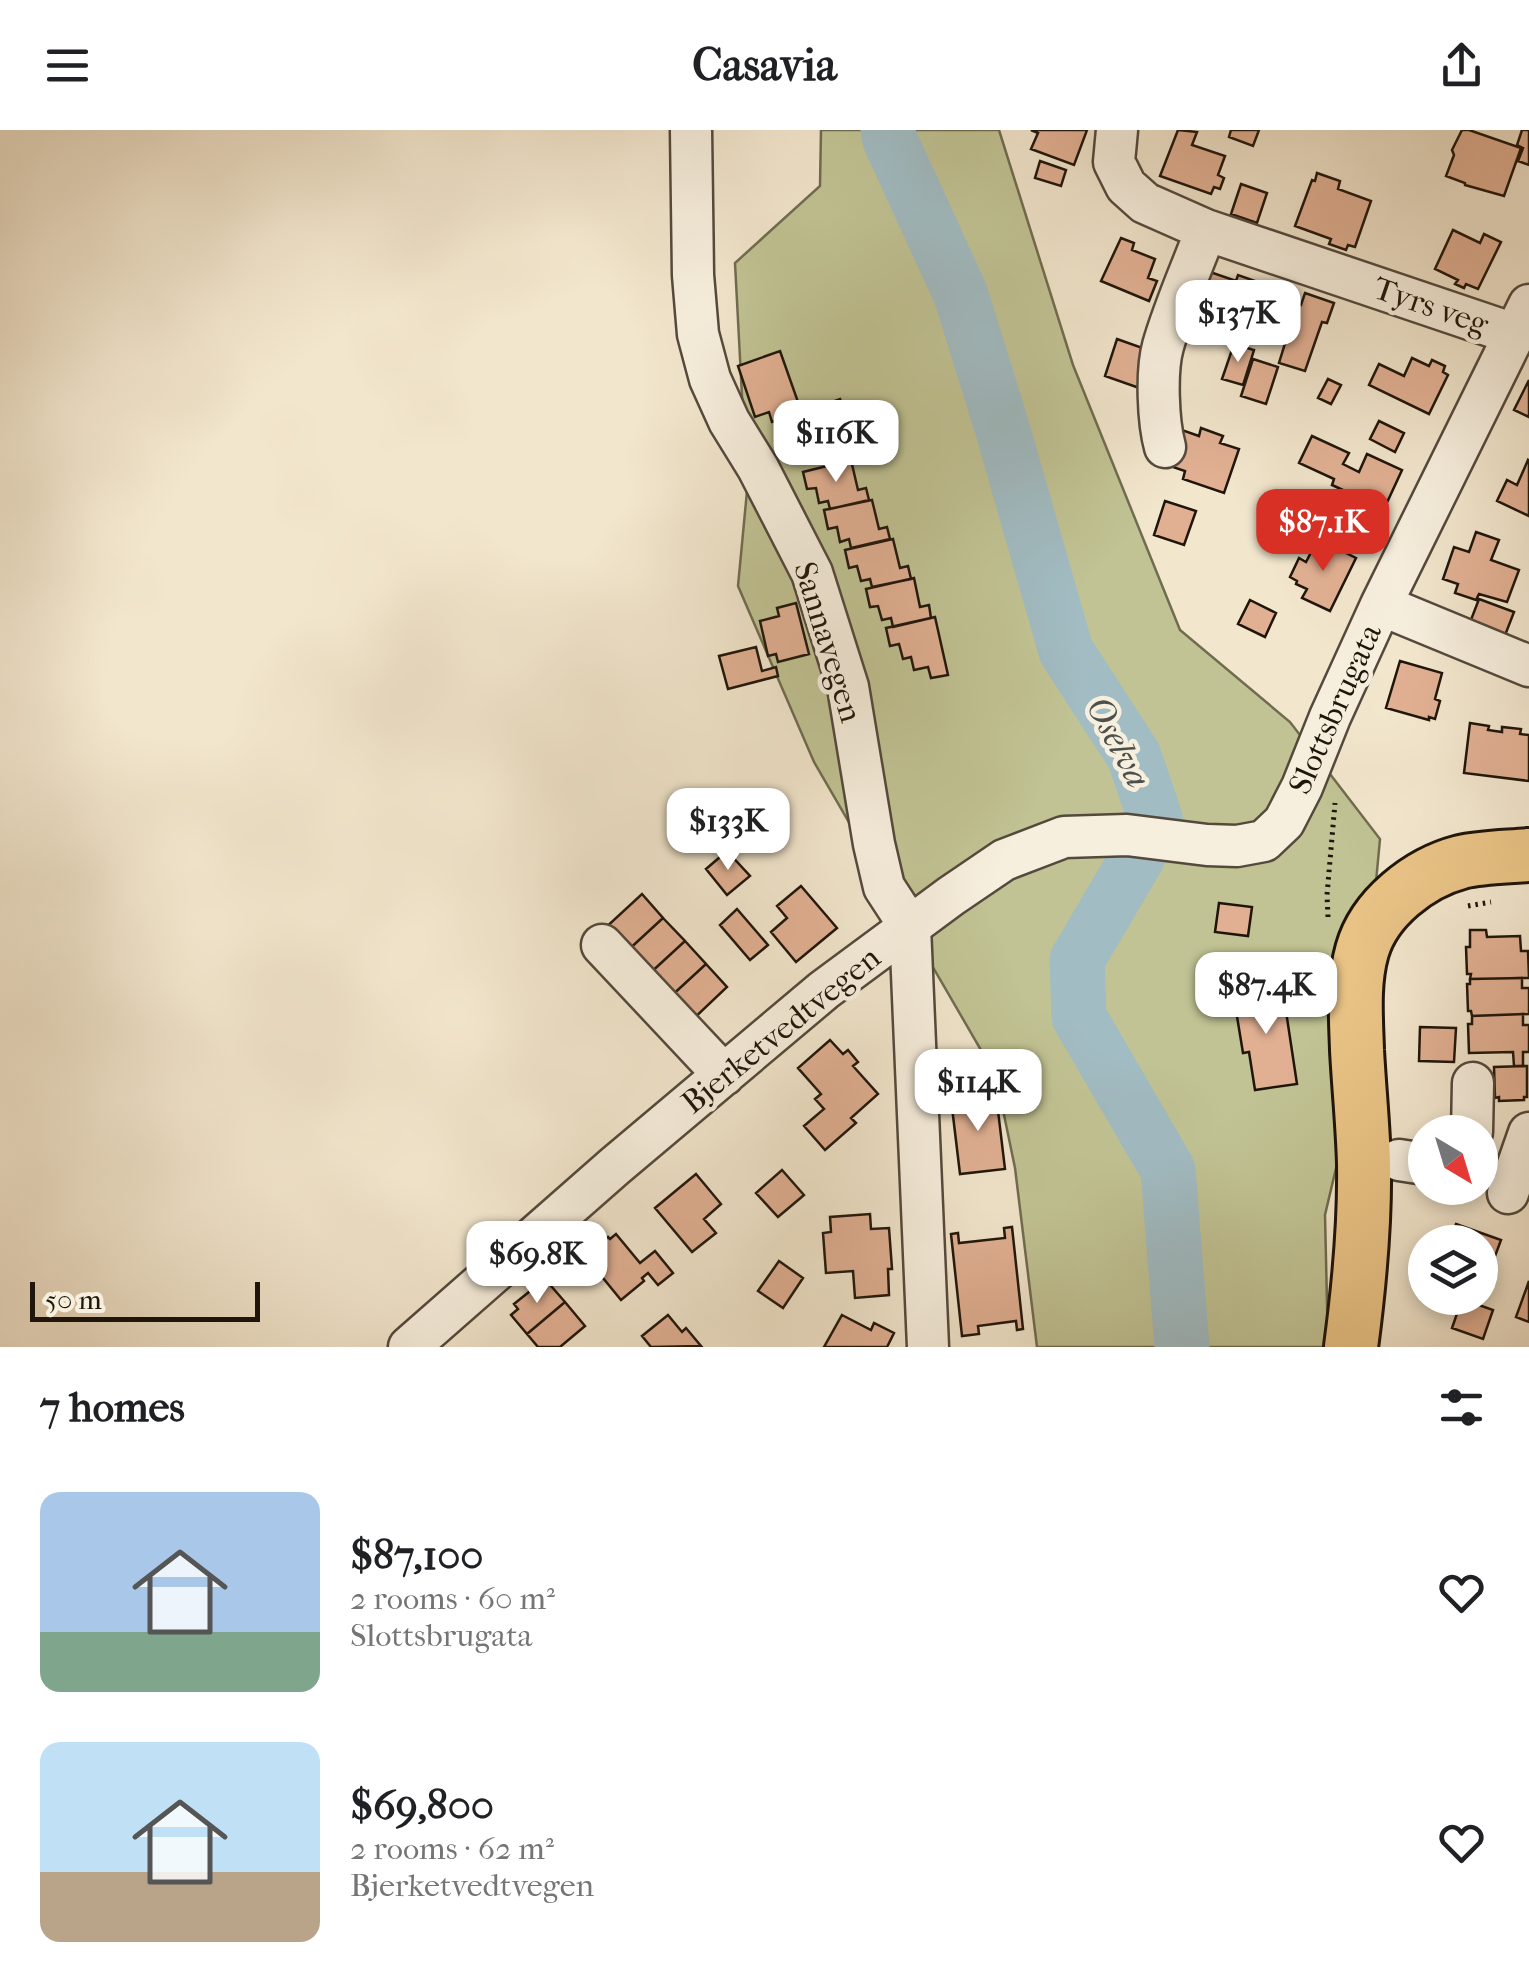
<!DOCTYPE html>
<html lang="en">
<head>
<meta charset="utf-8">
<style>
	:root { --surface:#fff; --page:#f2f2f2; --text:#202124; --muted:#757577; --accent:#d93025 }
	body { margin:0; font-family:"IM FELL French Canon",serif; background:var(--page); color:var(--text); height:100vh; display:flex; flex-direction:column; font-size:38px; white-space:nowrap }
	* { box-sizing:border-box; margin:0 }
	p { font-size:32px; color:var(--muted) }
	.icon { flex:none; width:55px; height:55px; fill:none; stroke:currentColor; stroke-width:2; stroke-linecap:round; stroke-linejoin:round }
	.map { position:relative; height:1217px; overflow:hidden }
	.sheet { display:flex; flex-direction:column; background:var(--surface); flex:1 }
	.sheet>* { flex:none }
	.needle { width:65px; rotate:142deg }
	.tools { position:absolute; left:1408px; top:985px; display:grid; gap:20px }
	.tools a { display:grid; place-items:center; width:90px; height:90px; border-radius:50%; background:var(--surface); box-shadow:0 5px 15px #0003; font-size:50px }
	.scale { position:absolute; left:30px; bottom:25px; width:230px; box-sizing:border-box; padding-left:10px; border:5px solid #1f150b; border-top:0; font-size:28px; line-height:35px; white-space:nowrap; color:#1f150b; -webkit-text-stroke:8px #f7efde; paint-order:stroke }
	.price { position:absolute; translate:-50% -85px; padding:0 22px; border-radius:20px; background:#fff; color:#222; font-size:32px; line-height:65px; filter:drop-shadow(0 2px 5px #0008) }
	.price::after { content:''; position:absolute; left:50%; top:60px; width:30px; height:22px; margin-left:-15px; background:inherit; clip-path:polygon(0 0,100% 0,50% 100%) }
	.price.active { background:var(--accent); color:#fff }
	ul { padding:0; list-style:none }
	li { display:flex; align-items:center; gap:30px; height:250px; padding:0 40px }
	li span { display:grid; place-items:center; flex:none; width:280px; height:200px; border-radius:20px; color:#555 }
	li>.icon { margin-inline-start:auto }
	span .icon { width:120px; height:120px; fill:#fffc; stroke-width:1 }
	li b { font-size:42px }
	h2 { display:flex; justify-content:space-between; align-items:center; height:120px; padding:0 40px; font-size:42px }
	header { display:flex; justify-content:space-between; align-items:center; height:130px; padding:0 40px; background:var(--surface); font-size:45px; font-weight:700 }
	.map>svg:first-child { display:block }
	.green { fill:#c1c394; stroke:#706c50; stroke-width:2.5 }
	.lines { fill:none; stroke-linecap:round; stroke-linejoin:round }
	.river { stroke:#a1bcc3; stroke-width:55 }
	.building { fill:#e1b093; stroke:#1f150b; stroke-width:2.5 }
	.minor-casing { stroke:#54493c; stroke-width:45 }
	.major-casing { stroke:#1f150b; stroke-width:58 }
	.path { stroke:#1f150b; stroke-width:5; stroke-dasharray:2.5 5; stroke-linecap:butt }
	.minor { stroke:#f7efde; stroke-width:40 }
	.major { stroke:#e9c386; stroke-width:52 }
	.labels { text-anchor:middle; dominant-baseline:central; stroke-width:9; stroke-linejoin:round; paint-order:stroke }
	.street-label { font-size:32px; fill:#1f150b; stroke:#f7efde }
	.water-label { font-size:35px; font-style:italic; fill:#4c4f4b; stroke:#f7efde }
</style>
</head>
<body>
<header><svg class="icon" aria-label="menu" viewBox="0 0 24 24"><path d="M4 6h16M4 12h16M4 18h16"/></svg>Casavia<svg class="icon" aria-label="share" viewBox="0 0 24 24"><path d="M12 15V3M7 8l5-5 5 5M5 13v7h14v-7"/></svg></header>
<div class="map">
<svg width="1529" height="1217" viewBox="0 0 1529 1217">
	<rect width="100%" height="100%" fill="#f2e6cd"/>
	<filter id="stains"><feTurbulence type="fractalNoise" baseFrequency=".002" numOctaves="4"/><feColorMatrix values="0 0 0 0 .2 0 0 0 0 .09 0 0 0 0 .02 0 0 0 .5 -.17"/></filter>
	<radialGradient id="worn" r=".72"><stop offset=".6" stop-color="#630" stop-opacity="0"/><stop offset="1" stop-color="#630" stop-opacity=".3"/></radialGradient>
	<path class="green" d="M821,0H999L1073,235L1180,500L1290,592L1380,709L1358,945L1325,1085L1328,1217H1037L1015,1038L996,946L814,632L738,456L747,361L735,133L820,56Z"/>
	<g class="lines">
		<path class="river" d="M888,0L890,10L961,165L1003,301L1066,521L1134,626L1155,688L1137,728L1077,830L1079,887L1168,1040L1182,1217"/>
	</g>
	<path class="building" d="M1087,0L1074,35L1031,19L1038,3L1031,0Z
		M1178,0L1197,2L1192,15L1225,26L1218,45L1224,48L1220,59L1214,57L1211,64L1160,46Z
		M1231,0H1259L1253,16L1229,7Z
		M1462,0H1469L1521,18L1504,66L1465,55V53L1446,46L1454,25L1452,20Z
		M1522,0H1529V35L1518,31L1523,18L1517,15Z
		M1040,31L1066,40L1061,56L1035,48Z
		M1317,43L1340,51L1338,59L1371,71L1355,117L1348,115L1346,120L1329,114L1331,109L1295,96L1312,50L1315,51Z
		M1241,54L1267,63L1257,93L1231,84Z
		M1453,100L1480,113L1484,104L1501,112L1478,159L1466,154L1464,158L1455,154L1458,150L1435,139Z
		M1121,108L1134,113L1132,120L1155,129L1148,148L1157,151L1149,171L1101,151Z
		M1210,142L1236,151L1238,145L1255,151L1253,157L1256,158L1240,206L1217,199L1220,190L1196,182Z
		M1305,163L1334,173L1327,193L1322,192L1305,241L1279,233L1286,210L1273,206L1286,170L1301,175Z
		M1117,209L1151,221L1145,260L1105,246Z
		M1234,214L1254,220L1243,255L1222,249Z
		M780,221L798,272L784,277L788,287L772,292L769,282L755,287L738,236Z
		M1412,228L1429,236L1432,230L1445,236L1443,242L1448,245L1429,284L1369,255L1379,234L1404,246Z
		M1253,229L1278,237L1266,274L1241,266Z
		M1328,249L1341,255L1331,274L1318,268Z
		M1529,250V287L1514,280Z
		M840,269L848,289L818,301L810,280Z
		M1379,291L1404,303L1395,322L1370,309Z
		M1201,298L1223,306L1220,313L1239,319L1224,363L1183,349L1185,341L1170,336L1182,300L1199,306Z
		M1312,306L1349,323L1343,334L1359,342L1367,324L1402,340L1384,379L1332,355L1334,349L1299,333Z
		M851,330L858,360L866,358L869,370L830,379L828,371L819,373L816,358L807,359L803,342Z
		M1528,330L1529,331V386L1497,371L1507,350L1517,355Z
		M872,370L879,399L887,397L890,409L851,418L849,409L840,412L837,397L828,399L824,380Z
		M1165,371L1196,381L1184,415L1154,405Z
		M1318,377L1344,390L1332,416L1305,403Z
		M1476,402L1499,410L1491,430L1519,440L1507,472L1479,464L1476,470L1455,463L1458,454L1443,449L1454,417L1469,422Z
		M893,409L900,438L908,436L911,449L872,457L870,449L861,451L857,436L849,438L845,420Z
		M1318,409L1356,428L1330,481L1302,468L1307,459L1296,454L1297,451L1290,447L1299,428L1306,432Z
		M914,448L920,477L929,475L931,488L893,497L891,488L882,490L878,476L870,477L866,459Z
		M1479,469L1514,482L1504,508L1469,495Z
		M1250,470L1276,483L1265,507L1238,494Z
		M796,473L809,524L778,532L776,524L768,526L760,491L779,486L777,478Z
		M935,487L948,545L931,548L928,537L914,540L911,527L903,529L899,514L890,516L886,498Z
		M756,517L762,541L776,537L778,546L728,559L719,526Z
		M1400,531L1442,543L1435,569L1440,571L1435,589L1429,587V590L1386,578Z
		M1470,593L1489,596L1488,600L1502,602V597L1521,599L1520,604L1529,605V651L1464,643Z
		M727,721L750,746L727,765L706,739Z
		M801,756L837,798L796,832L771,802L787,788L777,776Z
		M642,764L663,788L625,823L603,800Z
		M1219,773L1252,777L1248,806L1215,802Z
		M737,779L768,815L750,830L720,795Z
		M663,788L685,811L647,846L625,823Z
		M1470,800H1486L1487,807L1520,806L1521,821H1528L1529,848L1470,849L1471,844H1467L1466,817H1470Z
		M685,811L706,834L668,869L647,846Z
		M706,834L727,857L689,893L668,869Z
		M1522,848V858H1529V884L1472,886L1471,881H1468L1467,854H1470V849Z
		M1276,855L1278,869L1284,868L1297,954L1255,960L1249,922L1243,923L1233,862Z
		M1523,884V895H1529V922H1523V936H1514L1513,922L1469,923L1468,894H1472V886Z
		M1420,897L1456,898L1454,932L1419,931Z
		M830,910L843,924L848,920L858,932L853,936L878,964L851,988L856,993L825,1020L804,996L824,979L815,969L821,964L798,938Z
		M1527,936V967H1524V970L1499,971V967L1495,968L1494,937Z
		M996,964L1005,1039L960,1044L951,969Z
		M782,1040L804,1065L778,1087L756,1063Z
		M696,1044L721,1074L704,1089L716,1103L692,1122L655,1078Z
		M870,1084L871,1099L889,1098L892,1139H888L889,1165L855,1168L853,1141L826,1143L823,1103L831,1102L830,1087Z
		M1456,1094L1501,1110L1488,1145L1480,1143V1112H1450Z
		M1012,1097L1023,1199L1017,1200L1016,1191L978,1196L979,1204L962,1206L951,1104L958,1103L959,1113L1005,1108L1004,1098Z
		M616,1104L640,1133L655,1121L673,1143L658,1155L648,1143L642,1148L644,1151L621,1170L585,1126L608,1107L610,1109Z
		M779,1131L803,1148L783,1178L758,1161Z
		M545,1149L565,1172L527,1204L511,1185L518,1179L514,1174Z
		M1529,1151V1192L1516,1187Z
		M1462,1169L1493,1180L1483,1209L1452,1198Z
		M565,1172L585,1196L560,1217H538L527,1204Z
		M668,1185L682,1202L686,1198L701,1216L651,1217L642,1206Z
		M842,1185L871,1200L874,1193L894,1203L887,1217H824Z"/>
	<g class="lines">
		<g class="minor-casing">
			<path id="minor" d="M691,0L693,145L698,204L710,249L729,291L758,338L812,443L848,557L874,714L884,757L910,797L928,1217
				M1117,0L1114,32L1126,56L1145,73L1206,100L1514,204
				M1165,317C1158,292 1156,241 1163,216C1174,177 1192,138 1206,100
				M1381,475L1529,536
				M602,815L724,945
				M1472,1002L1473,953
				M1399,1030L1425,1034
				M1508,1063L1529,1003
				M409,1217L615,1036L824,860L951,766L1004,730L1064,707L1127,705L1207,715L1237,716L1264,711L1284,692L1302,657L1330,587L1381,475L1529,175"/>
		</g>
		<g class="major-casing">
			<path id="major" d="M1351,1217C1359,1157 1365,1095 1364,1034C1363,996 1359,958 1357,920C1356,887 1353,853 1362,821C1374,778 1419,743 1461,732C1482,727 1507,727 1529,725"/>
		</g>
		<path class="path" d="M1468,776L1491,772
			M1328,787L1327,765L1335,673"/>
		<use href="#minor" class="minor"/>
		<use href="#major" class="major"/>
	</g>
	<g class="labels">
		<g class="street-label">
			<text transform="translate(1431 176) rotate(19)">Tyrs veg</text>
			<text transform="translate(828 512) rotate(73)">Sannavegen</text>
			<text transform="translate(1335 579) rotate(-66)">Slottsbrugata</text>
			<text transform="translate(781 900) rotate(-39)">Bjerketvedtvegen</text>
		</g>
		<g class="water-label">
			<text transform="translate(1118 612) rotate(62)">Oselva</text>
		</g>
	</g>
	<rect width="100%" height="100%" filter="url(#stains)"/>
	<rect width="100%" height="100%" fill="url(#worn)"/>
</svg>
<div class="tools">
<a><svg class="needle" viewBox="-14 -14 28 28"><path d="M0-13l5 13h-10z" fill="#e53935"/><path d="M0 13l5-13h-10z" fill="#757577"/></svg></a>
<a><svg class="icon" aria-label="layers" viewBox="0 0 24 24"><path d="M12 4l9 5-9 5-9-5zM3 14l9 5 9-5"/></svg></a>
</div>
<div class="scale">50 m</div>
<b class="price" style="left:1238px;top:235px">$137K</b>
<b class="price" style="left:836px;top:355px">$116K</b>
<b class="price active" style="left:1323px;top:444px">$87.1K</b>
<b class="price" style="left:728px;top:743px">$133K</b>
<b class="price" style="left:1266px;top:907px">$87.4K</b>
<b class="price" style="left:978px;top:1004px">$114K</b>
<b class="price" style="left:537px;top:1176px">$69.8K</b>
</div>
<section class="sheet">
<h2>7 homes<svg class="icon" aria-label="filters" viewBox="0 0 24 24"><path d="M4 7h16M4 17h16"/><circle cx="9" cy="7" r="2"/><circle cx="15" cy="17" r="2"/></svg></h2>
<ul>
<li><span style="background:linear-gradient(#a9c7e8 70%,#7fa58c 0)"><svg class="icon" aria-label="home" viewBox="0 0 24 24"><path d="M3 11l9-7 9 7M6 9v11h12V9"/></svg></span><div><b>$87,100</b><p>2 rooms · 60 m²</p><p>Slottsbrugata</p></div><svg class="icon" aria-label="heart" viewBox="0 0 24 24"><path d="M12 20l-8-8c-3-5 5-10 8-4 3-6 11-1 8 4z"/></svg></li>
<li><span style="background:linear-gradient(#bfe0f5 65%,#b9a48a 0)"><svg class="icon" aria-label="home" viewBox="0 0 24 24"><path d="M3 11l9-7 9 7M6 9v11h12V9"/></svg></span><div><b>$69,800</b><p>2 rooms · 62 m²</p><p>Bjerketvedtvegen</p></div><svg class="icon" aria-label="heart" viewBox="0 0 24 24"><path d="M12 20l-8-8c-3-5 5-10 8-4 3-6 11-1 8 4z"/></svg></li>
</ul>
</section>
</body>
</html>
